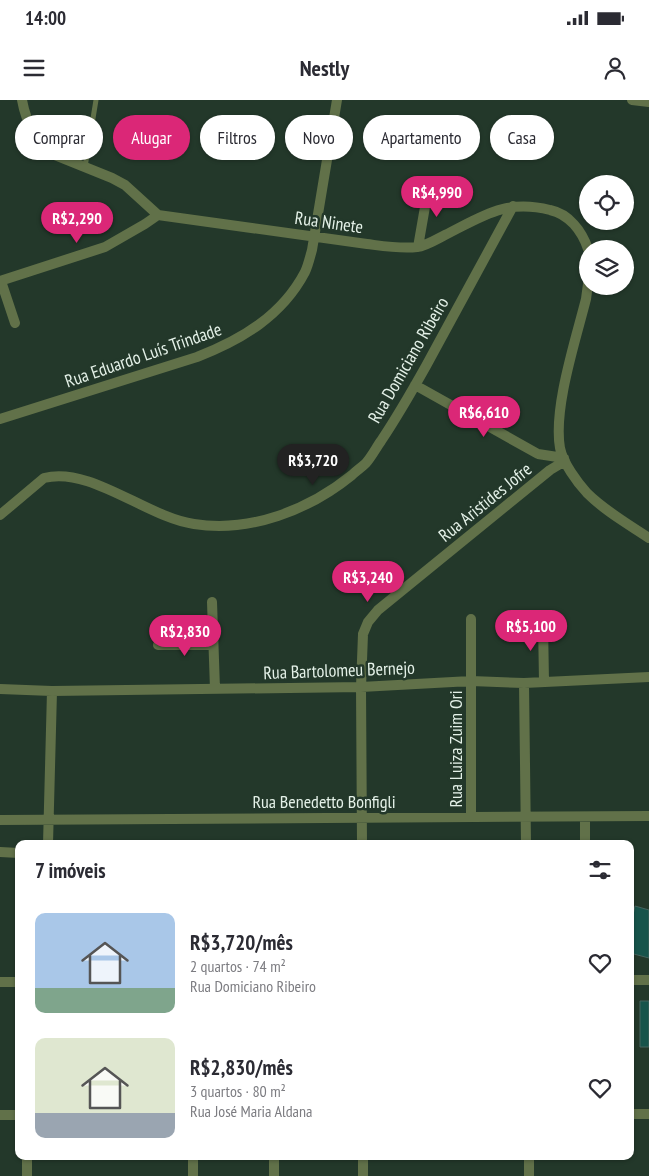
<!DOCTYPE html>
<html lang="pt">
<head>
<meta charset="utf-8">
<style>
	:root { --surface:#fff; --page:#f7f7f7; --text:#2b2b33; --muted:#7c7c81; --accent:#db2777 }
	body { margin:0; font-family:"PT Sans Narrow",sans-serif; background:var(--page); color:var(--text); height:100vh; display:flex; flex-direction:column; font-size:19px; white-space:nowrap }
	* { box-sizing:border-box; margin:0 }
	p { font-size:16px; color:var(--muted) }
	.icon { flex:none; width:28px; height:28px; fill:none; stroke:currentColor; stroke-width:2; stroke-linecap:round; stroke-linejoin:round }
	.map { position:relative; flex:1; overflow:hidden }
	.sheet { position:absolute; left:15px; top:740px; width:619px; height:320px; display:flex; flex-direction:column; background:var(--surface); border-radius:10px; box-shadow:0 1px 4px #0004 }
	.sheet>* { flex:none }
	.guide { position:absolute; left:15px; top:15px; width:620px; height:45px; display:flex; gap:10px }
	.tools { position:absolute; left:579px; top:75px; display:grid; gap:10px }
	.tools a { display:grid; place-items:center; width:55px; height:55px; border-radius:50%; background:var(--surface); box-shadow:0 1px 4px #0004; font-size:25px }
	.price { position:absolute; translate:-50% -42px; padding:0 11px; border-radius:18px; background:var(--accent); color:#fff; font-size:16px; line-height:32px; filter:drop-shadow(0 1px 2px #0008) }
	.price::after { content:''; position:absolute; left:50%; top:30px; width:15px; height:11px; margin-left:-8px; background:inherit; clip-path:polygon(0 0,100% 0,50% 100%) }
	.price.current { background:#222; color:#fff }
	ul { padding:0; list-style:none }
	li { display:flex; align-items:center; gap:15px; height:125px; padding:0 20px }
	li span { display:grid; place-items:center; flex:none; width:140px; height:100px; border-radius:10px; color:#555 }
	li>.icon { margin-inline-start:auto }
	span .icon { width:60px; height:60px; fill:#fffc; stroke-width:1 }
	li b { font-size:21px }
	h2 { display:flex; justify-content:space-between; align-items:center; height:60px; padding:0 20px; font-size:21px }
	.tag { padding:0 18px; border-radius:22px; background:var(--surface); box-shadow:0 1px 4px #0004; font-size:18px; line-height:45px }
	.tag.current { background:var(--accent); color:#fff }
	.status { display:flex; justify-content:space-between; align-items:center; height:35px; padding:0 25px; background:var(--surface); direction:ltr }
	.status svg { height:14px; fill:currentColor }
	header { display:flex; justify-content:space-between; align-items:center; height:65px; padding:0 20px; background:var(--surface); font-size:22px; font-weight:700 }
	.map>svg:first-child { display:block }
	.building { fill:#17544b; stroke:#46645e }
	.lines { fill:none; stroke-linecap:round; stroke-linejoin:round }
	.service { stroke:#617149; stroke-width:5 }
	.minor { stroke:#617149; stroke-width:10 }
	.labels { text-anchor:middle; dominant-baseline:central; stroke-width:5; stroke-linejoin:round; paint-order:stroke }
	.street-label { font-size:18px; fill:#e4f1e8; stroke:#23382a }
</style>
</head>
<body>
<div class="status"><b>14:00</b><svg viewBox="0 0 49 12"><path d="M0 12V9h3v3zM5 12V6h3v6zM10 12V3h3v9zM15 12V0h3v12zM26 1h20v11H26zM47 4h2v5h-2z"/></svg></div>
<header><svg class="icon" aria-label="menu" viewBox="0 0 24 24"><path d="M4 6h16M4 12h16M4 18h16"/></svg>Nestly<svg class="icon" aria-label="person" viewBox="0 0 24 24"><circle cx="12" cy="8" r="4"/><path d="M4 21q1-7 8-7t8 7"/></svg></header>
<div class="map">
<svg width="649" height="1076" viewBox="0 0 649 1076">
	<rect width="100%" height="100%" fill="#23382a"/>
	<path class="building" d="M635,806L649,810V858L630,853V828Z
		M640,901H649V947H640Z"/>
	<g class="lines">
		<path class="service" d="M85,67L96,0"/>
		<path class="minor" d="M22,0C26,23 36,41 55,55L112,78L125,85L158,115
			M632,0L649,2
			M158,115L367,144C383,146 401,149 417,147C426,146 437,139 445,135C483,116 505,99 550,110C569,114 582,131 588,149
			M418,147L429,84
			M0,181L105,147L145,124L158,115
			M1,181L15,223
			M588,184L586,199C576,239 553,308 560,348C563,363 577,382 587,393C605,411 628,424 649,438
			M415,285L538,354L564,358
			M0,319L197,257C241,240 282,216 305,172C308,166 310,157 312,150L337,0
			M0,415L44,378C91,366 146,417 194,424C250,433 309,410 352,375C356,371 362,367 366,363C372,356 376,348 381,341C397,317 412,291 426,266C455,213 484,159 513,106
			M212,502L215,589
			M471,519V717
			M543,522L544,582
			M158,545H213
			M524,583L526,744
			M0,589L52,591L361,587L471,581L524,583L649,577
			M0,720L649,716
			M48,744L52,591
			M362,744L361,587L363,534L368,522L378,510L550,370L565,361
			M585,744V717
			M0,752L19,753
			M630,880H649
			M0,882H19
			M630,1014H649
			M0,1015H19
			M27,1056V1076
			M193,1056V1076
			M274,1056V1076
			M529,1056V1076
			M363,1076V1056"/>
	</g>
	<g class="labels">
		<g class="street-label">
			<text transform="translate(329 122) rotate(8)">Rua Ninete</text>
			<text transform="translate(143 255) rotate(-19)">Rua Eduardo Luís Trindade</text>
			<text transform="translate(408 260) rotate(-60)">Rua Domiciano Ribeiro</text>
			<text transform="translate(485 402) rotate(-39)">Rua Aristides Jofre</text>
			<text transform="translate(339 570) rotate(-2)">Rua Bartolomeu Bernejo</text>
			<text transform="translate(455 649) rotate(-90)">Rua Luiza Zuim Ori</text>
			<text x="324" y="701">Rua Benedetto Bonfigli</text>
		</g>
	</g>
</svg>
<div class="tools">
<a><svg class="icon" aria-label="locate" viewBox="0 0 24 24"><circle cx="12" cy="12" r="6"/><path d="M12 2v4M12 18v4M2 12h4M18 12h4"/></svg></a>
<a><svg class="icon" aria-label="layers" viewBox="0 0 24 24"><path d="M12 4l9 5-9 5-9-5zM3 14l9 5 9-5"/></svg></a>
</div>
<b class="price" style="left:437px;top:118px">R$4,990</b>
<b class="price" style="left:77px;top:144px">R$2,290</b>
<b class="price" style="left:484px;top:338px">R$6,610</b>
<b class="price current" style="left:313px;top:386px">R$3,720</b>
<b class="price" style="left:368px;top:503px">R$3,240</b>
<b class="price" style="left:531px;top:552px">R$5,100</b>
<b class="price" style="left:185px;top:557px">R$2,830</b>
<div class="guide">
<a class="tag">Comprar</a>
<a class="tag current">Alugar</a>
<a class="tag">Filtros</a>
<a class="tag">Novo</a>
<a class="tag">Apartamento</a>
<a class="tag">Casa</a>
</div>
<section class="sheet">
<h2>7 imóveis<svg class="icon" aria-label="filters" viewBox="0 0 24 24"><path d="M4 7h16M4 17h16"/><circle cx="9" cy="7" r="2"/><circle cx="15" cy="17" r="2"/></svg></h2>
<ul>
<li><span style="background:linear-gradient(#a9c7e8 75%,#7fa58c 0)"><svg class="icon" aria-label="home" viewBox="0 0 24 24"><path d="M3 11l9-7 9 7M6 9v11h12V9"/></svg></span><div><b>R$3,720/mês</b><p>2 quartos · 74 m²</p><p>Rua Domiciano Ribeiro</p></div><svg class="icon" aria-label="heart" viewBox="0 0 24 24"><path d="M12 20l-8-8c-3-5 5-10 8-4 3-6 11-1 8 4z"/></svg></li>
<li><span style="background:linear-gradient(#dfe7d0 75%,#9aa5b1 0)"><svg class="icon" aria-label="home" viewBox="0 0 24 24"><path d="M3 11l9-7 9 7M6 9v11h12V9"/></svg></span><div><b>R$2,830/mês</b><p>3 quartos · 80 m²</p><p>Rua José Maria Aldana</p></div><svg class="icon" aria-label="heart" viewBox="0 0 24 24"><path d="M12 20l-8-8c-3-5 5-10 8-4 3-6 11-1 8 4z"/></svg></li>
</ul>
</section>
</div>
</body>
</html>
